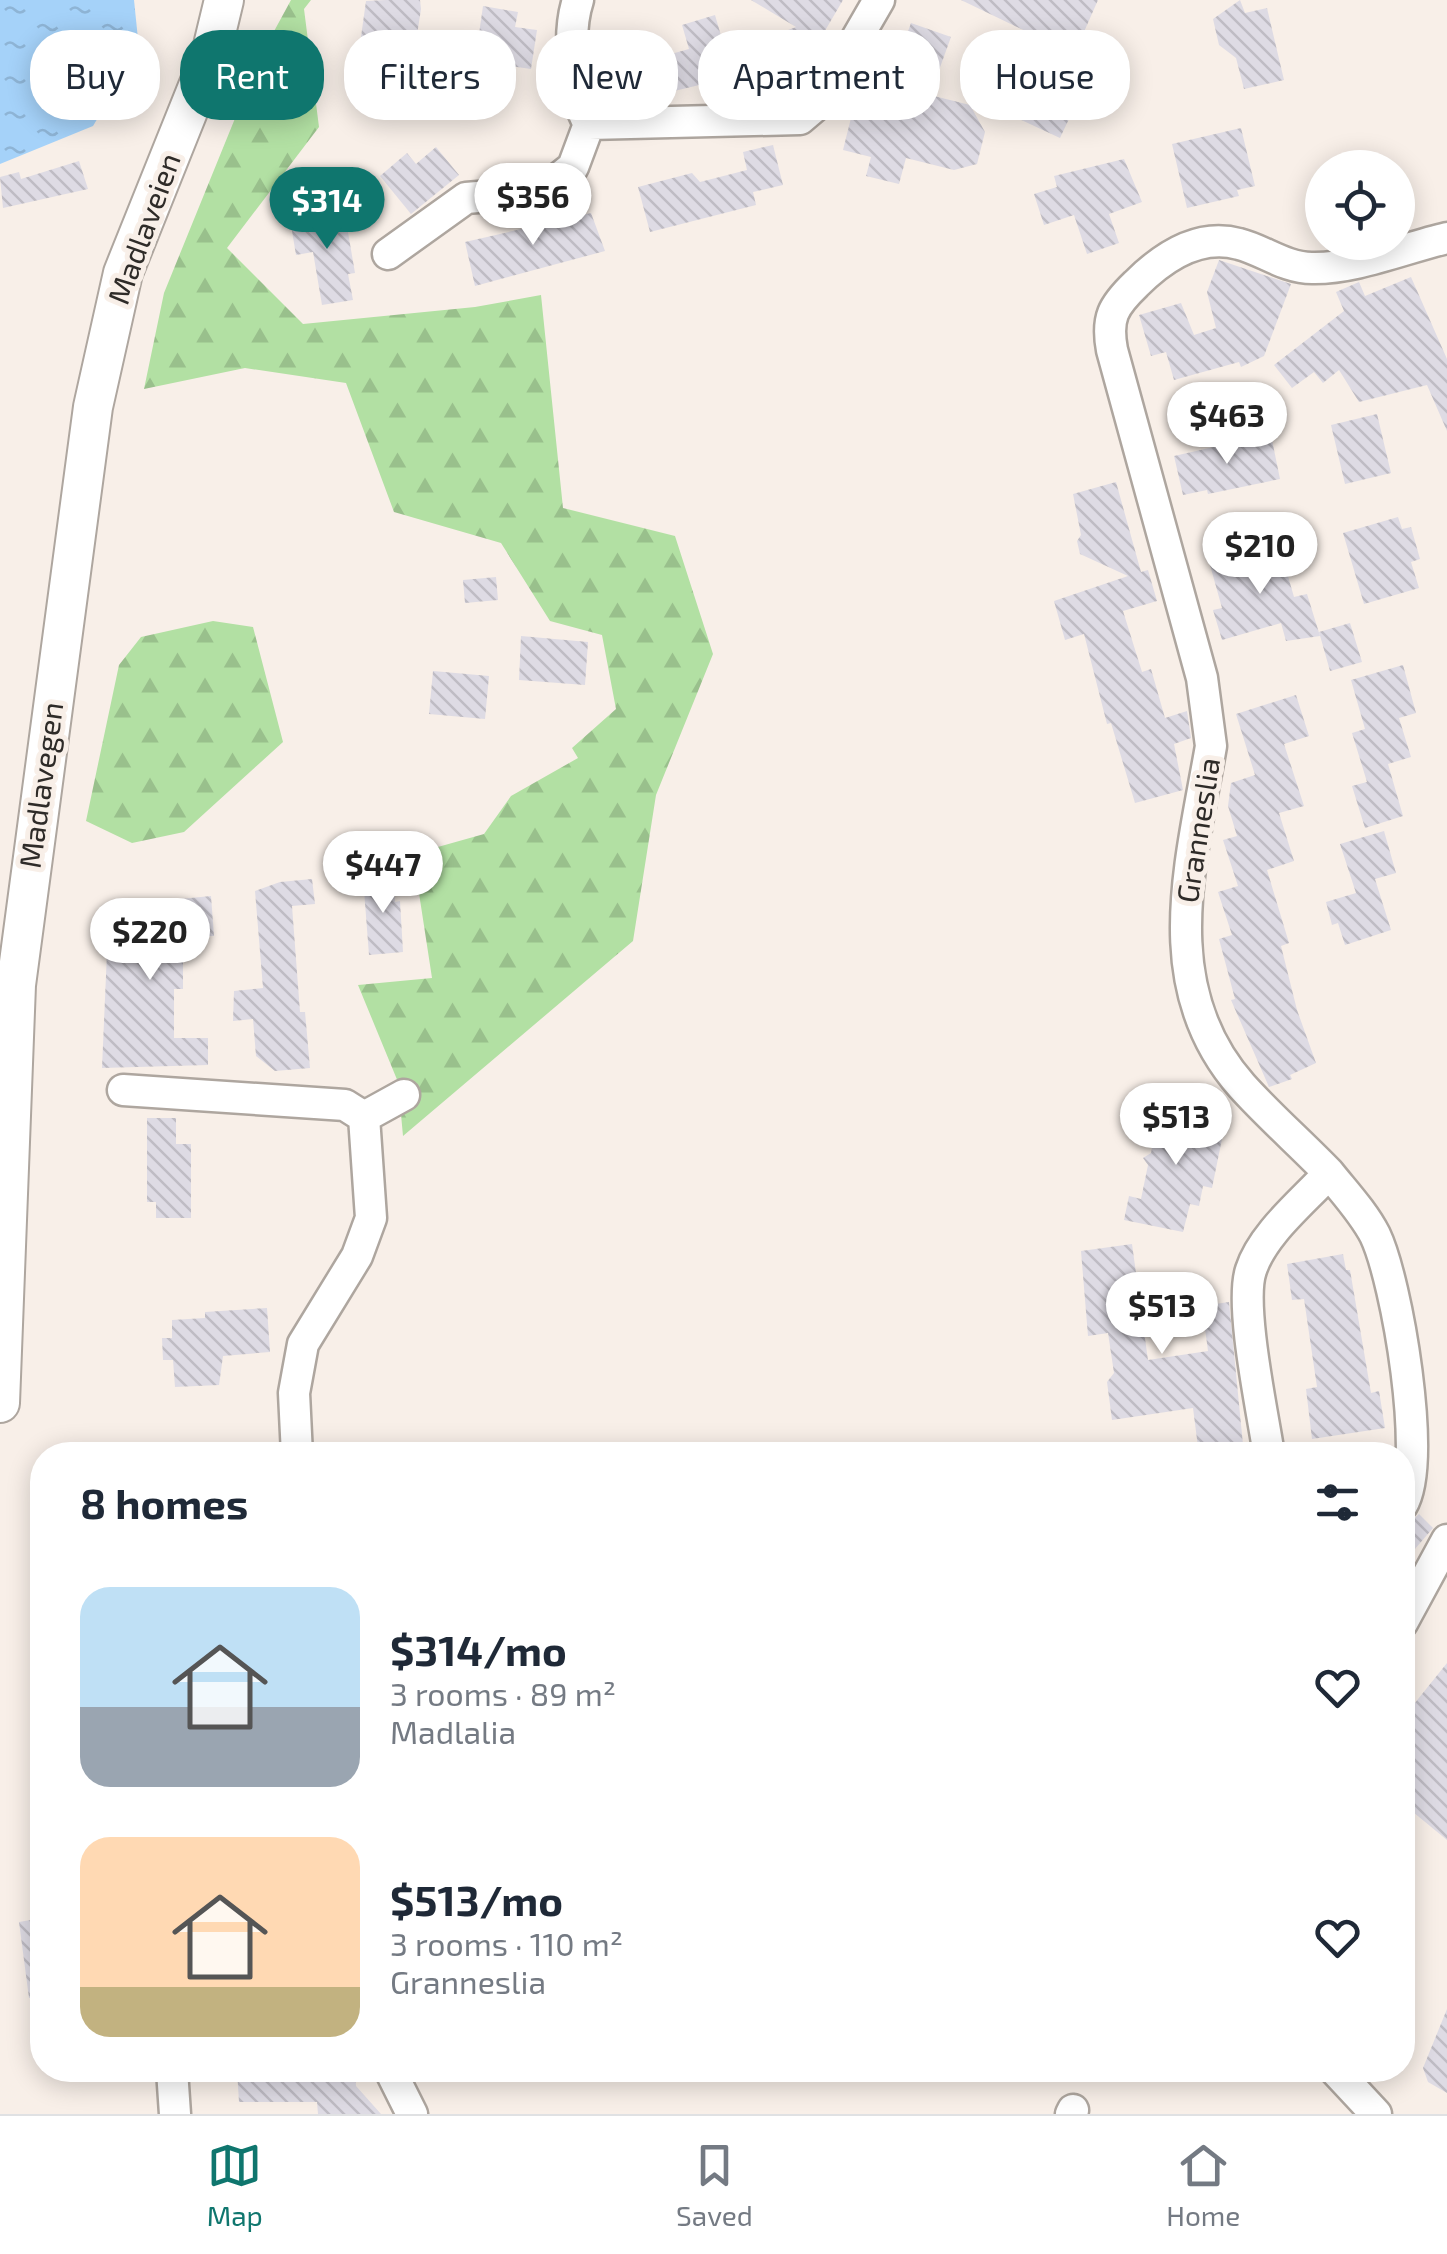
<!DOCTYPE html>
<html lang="en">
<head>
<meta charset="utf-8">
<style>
	:root { --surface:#fff; --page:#f6f6f7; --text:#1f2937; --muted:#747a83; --line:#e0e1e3; --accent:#0f766e }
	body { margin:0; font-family:"Exo 2",sans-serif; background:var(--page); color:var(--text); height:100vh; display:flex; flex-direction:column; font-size:38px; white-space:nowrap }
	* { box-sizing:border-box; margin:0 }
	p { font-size:32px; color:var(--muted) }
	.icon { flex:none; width:55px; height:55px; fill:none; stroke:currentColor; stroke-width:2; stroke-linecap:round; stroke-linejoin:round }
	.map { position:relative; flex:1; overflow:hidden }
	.panel { position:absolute; left:30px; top:1442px; width:1385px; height:640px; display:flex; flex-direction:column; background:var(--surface); border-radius:40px; box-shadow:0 5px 25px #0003 }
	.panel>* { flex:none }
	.guide { position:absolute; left:30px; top:30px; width:1388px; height:90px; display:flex; gap:20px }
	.tools { position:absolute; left:1305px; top:150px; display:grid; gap:20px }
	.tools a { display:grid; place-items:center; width:110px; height:110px; border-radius:50%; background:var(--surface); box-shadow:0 5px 25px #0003; font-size:50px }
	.price { position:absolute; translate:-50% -85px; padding:0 22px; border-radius:35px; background:#fff; color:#222; font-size:32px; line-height:65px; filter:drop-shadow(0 2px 5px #0008) }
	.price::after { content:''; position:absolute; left:50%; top:60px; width:30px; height:22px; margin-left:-15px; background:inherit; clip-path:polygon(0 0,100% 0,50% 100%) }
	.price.current { background:var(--accent); color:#fff }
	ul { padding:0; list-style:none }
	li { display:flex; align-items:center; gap:30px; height:250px; padding:0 50px }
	li span { display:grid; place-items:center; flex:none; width:280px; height:200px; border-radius:30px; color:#555 }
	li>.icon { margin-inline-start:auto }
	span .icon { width:120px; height:120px; fill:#fffc; stroke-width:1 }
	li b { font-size:42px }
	h2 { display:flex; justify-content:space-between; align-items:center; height:120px; padding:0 50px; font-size:42px }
	.chip { padding:0 35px; border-radius:40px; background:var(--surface); box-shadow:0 5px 25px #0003; font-size:35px; line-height:90px }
	.chip.current { background:var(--accent); color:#fff }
	.menu { display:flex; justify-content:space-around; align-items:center; height:140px; border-top:2px solid var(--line); background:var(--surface); font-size:28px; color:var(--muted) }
	.menu a { display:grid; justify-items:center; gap:5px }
	.menu .current { color:var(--accent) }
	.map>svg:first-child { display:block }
	.forest { fill:url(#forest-firs) }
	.water { fill:url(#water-ripples) }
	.building { fill:url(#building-back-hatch) }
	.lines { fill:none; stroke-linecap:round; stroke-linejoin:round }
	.minor-casing { stroke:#aea69f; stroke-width:35 }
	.major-casing { stroke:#aea69f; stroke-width:42 }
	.minor { stroke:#fff; stroke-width:30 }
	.major { stroke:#fff; stroke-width:38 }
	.labels { text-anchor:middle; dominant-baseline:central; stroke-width:10; stroke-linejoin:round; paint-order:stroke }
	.street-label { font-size:30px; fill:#2e2b28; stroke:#f8efe8 }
</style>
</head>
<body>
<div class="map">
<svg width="1447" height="2114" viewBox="0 0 1447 2114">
	<defs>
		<pattern id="forest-firs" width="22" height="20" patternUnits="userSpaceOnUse" patternTransform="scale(2.5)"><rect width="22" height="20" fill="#b2e0a3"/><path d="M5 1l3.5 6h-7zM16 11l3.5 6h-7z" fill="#99c08c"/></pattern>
		<pattern id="water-ripples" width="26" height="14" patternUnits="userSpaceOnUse" patternTransform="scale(2.5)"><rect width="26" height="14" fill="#a5d2f9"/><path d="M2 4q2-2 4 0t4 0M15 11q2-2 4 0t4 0" fill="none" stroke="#8eb4d5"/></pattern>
		<pattern id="building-back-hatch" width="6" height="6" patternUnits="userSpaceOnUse" patternTransform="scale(2.5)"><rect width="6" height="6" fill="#dedbe4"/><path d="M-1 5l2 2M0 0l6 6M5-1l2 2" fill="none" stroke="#bfbcc4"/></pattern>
	</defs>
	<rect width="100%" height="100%" fill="#f8efe8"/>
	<path class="forest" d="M291,0H311L304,9L319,127L227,248L303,324L475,307L541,295L563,508L675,536L713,654L656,795L633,941L403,1136L398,1082L358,985L432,978L413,854L484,834L511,796L578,758L572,748L616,709L602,635L550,621L501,543L394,512L346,383L245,368L144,389L164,293L260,57Z
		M213,621L253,627L283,742L184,832L132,843L86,821L119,665L141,637Z"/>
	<path class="water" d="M0,0H134L139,49L93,126L0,164Z"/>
	<path class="building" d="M386,0H420L421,9L412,67L376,82L369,70L374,46L360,44L366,1Z
		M751,0H843L809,58L800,53L795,61L762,40L796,27Z
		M961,0H1098L1080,41L1101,51L1060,138L1015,117L1046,41Z
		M1240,0L1245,13L1267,8L1284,80L1244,89L1236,58L1219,45L1213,19Z
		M483,6L518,12L515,27L537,30L531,69L510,66L508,81L473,76Z
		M715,15L733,77L649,97L639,63L689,49L682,25Z
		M911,23L951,37L930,95L970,105L985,132L977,164L954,170L906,158L899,184L866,176L871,157L843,150L851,118L858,120L870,72L891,78Z
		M617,32L633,84L598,94L591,40Z
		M1241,128L1255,186L1237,190L1239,196L1187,208L1172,144Z
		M773,145L783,185L753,192L756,205L650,232L638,187L692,173L700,182L747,170L743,152Z
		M436,147L459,175L411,214L380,176L407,153L416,164Z
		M1124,159L1142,202L1109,214L1119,243L1087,254L1074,215L1044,225L1034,194L1057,187L1054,176Z
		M79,161L88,189L3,208L0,177L19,172L21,179Z
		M344,209L355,273L348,274L353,300L322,305L313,252L296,255L290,219Z
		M591,213L605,251L475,286L465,242Z
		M1219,260L1291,284L1264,356L1241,367L1239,362L1174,380L1166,352L1151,356L1139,315L1181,303L1194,335L1216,328L1207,292Z
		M1411,277L1447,359V431L1427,385L1359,402L1339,370L1323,383L1314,372L1292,388L1274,365L1344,311L1336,292L1359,282L1365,296Z
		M1377,414L1391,473L1345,484L1331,425Z
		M1249,439L1242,445L1272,440L1280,479L1208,494L1207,490L1183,495L1174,456Z
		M1116,482L1141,572L1148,570L1157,601L1123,611L1142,672L1151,669L1165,718L1187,711L1191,738L1174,744L1183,790L1135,803L1111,723L1107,724L1084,634L1065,640L1054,601L1128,576L1080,554L1077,541L1081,535L1073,494Z
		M1398,517L1402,529L1411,527L1420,559L1411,562L1419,588L1364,604L1343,533Z
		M1279,545L1294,597L1307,594L1320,636L1286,641L1281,623L1222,640L1213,610L1222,608L1210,565Z
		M496,577L498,600L465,603L463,580Z
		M1350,623L1362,662L1330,671L1319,632Z
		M521,636L588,642L585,685L519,680Z
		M1403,665L1416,713L1399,718L1411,757L1388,764L1403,816L1365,828L1352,786L1367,782L1352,733L1365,729L1351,680Z
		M433,671L489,676L485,719L429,714Z
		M1296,695L1309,736L1284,744L1304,806L1279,813L1294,861L1267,870L1289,943L1281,946L1297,1010L1316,1063L1290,1075L1292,1079L1269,1087L1231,1000L1235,999L1219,939L1232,935L1218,892L1238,886L1223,840L1237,836L1228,806L1231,783L1255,775L1236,714Z
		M1384,831L1396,873L1375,879L1391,930L1345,945L1338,923L1332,925L1326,902L1356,893L1340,844Z
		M393,874L395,902L400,901L403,952L369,955L363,877Z
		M312,879L315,904L292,906L300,1012H305L310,1068L275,1071L256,1056L253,1019L233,1021L234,991L263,988L255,891L280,882Z
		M211,896L214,936H183V989H174V1038H208V1065L102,1068L109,906Z
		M1170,1098L1209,1106L1203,1135L1222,1139L1212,1188L1203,1186L1199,1206L1190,1204L1183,1232L1124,1220L1129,1196L1141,1199L1148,1165L1143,1158L1151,1153L1157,1124L1164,1125Z
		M147,1118H176V1144H191V1218H156V1202H147Z
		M1132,1244L1148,1360L1208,1351L1202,1306L1229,1302L1244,1455H1199L1193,1408L1112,1420L1107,1382L1114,1373L1108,1333L1088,1336L1081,1251Z
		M1343,1254L1346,1270H1350L1371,1393L1379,1391L1385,1428L1312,1439L1306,1389L1317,1387L1304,1299L1292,1300L1287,1264Z
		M267,1308L270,1352L223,1356L219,1385L175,1387L173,1360H163L162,1338H172V1320L205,1318V1312Z
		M1419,1514L1433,1528L1402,1564V1530Z
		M1447,1663V1840L1402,1803V1719Z
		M42,1918V1997L29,1998L19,1922Z
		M1447,2009V2093L1428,2082L1423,2068Z
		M237,2070H355L356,2086L381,2114H318L317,2102H239Z"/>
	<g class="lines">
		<g class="minor-casing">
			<path id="minor" d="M589,124L800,119L820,102L879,0
				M388,254L466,198L526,193L553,183L573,167L589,124C572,94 567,33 578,0
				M123,1090L345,1105L364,1117L371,1218L357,1256L303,1344L294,1393L297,1455
				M364,1117L404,1095
				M1329,1173C1345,1193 1363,1212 1375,1235C1397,1281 1428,1463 1402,1505
				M1269,1455C1263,1414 1239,1305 1251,1270C1263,1233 1304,1201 1329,1173C1301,1144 1269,1116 1242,1086C1154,987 1191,862 1211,746L1202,678L1112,350C1106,318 1113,306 1136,284C1163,257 1199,233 1239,244C1263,250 1285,268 1312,268C1355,269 1404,248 1447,238
				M1402,1623L1447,1540
				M172,2070L175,2114
				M390,2070L412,2114
				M1335,2070L1376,2114
				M1071,2114L1073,2110"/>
		</g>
		<g class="major-casing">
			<path id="major" d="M0,1403L16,985L93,407L123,273L211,54L224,0"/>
		</g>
		<use href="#minor" class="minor"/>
		<use href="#major" class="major"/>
	</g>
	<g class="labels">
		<g class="street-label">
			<text transform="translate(143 228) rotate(-70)">Madlaveien</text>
			<text transform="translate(40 785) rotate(-82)">Madlavegen</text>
			<text transform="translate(1197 830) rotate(-81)">Granneslia</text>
		</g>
	</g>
</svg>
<div class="tools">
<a><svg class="icon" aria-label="locate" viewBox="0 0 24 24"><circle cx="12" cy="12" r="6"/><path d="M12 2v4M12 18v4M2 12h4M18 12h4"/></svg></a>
</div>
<b class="price" style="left:533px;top:248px">$356</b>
<b class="price current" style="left:327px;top:252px">$314</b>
<b class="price" style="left:1227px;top:467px">$463</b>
<b class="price" style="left:1260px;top:597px">$210</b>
<b class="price" style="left:383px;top:916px">$447</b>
<b class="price" style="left:150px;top:983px">$220</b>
<b class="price" style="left:1176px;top:1168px">$513</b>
<b class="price" style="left:1162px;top:1357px">$513</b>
<div class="guide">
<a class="chip">Buy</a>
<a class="chip current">Rent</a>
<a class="chip">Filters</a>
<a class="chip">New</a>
<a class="chip">Apartment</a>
<a class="chip">House</a>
</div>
<section class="panel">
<h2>8 homes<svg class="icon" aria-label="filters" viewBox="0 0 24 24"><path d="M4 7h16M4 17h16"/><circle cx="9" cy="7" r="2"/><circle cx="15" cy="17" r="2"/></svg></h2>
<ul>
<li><span style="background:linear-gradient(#bfe0f5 60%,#9aa5b1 0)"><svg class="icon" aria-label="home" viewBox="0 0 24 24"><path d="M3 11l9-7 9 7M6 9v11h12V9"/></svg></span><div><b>$314/mo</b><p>3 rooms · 89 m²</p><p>Madlalia</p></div><svg class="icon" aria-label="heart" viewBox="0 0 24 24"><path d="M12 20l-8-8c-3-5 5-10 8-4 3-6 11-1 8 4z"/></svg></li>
<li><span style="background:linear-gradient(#ffd9b3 75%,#c2b280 0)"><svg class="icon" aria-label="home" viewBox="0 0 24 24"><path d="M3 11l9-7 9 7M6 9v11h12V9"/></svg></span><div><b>$513/mo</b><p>3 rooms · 110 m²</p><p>Granneslia</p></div><svg class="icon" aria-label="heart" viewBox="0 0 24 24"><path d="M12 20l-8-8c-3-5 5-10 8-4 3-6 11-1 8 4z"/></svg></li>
</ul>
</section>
</div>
<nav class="menu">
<a class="current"><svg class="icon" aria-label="map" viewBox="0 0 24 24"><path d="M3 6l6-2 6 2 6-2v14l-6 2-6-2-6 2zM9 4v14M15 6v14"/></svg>Map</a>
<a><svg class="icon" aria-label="saved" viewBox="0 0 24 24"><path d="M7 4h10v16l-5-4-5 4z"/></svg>Saved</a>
<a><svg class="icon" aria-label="home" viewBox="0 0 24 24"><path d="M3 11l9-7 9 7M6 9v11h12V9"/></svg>Home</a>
</nav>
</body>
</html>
